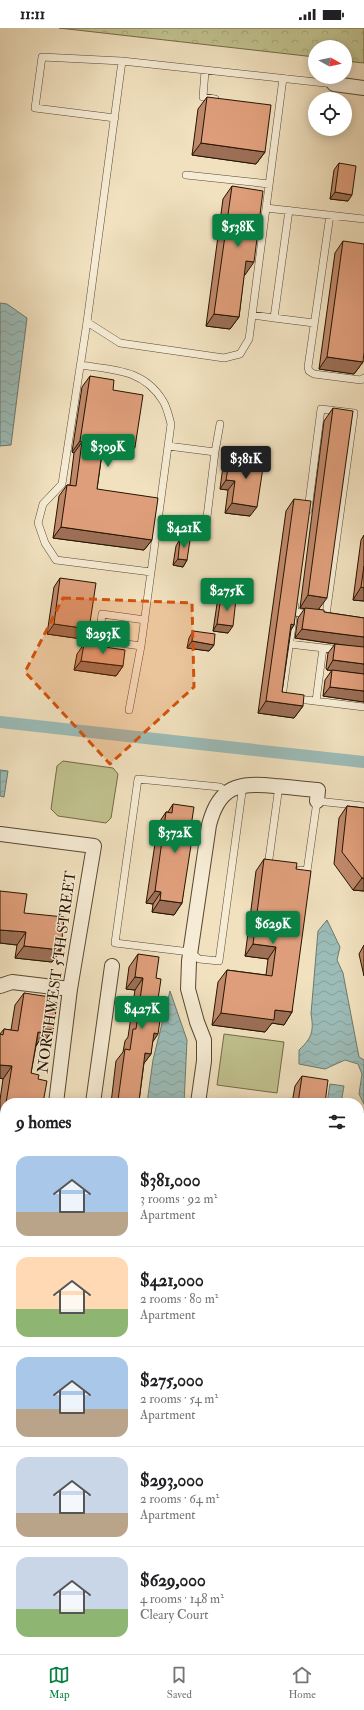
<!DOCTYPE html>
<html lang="en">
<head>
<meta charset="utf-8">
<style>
	:root { --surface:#fff; --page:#f2f2f2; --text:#202124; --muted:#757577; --line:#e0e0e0; --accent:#0b8043 }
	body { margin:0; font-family:"IM FELL Double Pica",serif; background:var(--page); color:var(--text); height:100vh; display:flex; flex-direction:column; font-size:15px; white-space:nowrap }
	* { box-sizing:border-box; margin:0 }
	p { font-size:13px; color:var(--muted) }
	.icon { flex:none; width:22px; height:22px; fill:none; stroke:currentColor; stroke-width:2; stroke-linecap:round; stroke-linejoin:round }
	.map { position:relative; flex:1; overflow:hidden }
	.panel { position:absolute; left:0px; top:1070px; width:364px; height:556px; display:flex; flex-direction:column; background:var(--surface); border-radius:16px 16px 0 0; box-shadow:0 2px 10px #0003 }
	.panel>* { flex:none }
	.needle { width:26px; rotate:98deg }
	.tools { position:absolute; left:308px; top:12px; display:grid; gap:8px }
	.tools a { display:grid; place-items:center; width:44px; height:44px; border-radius:50%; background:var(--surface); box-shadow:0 2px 10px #0003; font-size:20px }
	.price { position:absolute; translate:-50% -34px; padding:0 9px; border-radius:4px; background:var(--accent); color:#fff; font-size:13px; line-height:26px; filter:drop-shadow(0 1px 2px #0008) }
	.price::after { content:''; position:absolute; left:50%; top:24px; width:12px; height:9px; margin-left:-6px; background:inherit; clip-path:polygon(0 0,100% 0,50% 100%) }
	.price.current { background:#222; color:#fff }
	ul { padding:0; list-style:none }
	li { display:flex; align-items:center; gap:12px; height:100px; padding:0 16px }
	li+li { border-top:1px solid var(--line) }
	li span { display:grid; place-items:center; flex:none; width:112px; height:80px; border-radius:12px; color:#555 }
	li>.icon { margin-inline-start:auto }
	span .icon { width:48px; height:48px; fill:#fffc; stroke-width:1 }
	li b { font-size:17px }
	h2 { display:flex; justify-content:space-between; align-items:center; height:48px; padding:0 16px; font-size:17px }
	.status { display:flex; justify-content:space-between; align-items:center; height:28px; padding:0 20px; background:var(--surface); direction:ltr }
	.status svg { height:11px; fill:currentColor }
	.menu { display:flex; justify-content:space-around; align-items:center; height:56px; border-top:1px solid var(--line); background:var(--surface); font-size:11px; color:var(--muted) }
	.menu a { display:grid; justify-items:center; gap:2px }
	.menu .current { color:var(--accent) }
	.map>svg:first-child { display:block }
	.park { fill:url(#park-crowns); stroke:#726a47 }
	.pitch { fill:#c0c18e; stroke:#726a47 }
	.water { fill:url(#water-waves); stroke:#6c796e }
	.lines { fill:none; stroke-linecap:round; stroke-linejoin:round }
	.canal { stroke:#9cbcb8; stroke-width:12 }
	.service-casing { stroke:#584730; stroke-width:8 }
	.minor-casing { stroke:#584730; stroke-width:16 }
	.secondary-casing { stroke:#251400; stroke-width:20 }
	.service { stroke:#f6ecd5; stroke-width:7 }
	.minor { stroke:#f6ecd5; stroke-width:14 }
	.secondary { stroke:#f6ecd5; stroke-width:19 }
	.wall { fill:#c0886a; stroke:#251400 }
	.shaded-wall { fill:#9c6f56; stroke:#251400 }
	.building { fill:#df9e7b; stroke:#251400 }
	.marked { fill:#d4520b; fill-opacity:0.2; stroke:#d4520b; stroke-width:3; stroke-dasharray:8 5; stroke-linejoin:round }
	.labels { text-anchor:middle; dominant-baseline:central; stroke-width:3; stroke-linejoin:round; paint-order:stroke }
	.street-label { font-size:15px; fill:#251400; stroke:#f6ecd5 }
</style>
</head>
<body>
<div class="status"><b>11:11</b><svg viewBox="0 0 49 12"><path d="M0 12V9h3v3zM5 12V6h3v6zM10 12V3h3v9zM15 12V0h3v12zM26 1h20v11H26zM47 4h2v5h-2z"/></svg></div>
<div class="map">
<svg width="364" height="1626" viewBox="0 0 364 1626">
	<defs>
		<pattern id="park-crowns" width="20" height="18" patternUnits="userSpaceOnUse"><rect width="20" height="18" fill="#c0c18e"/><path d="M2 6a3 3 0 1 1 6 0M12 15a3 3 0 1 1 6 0" fill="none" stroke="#a5a579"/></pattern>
		<pattern id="water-waves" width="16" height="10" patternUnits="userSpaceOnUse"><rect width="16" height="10" fill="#9cbcb8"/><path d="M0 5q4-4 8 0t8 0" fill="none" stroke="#86a19c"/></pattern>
	</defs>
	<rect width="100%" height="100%" fill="#f1e1bf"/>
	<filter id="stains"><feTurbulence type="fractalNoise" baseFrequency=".005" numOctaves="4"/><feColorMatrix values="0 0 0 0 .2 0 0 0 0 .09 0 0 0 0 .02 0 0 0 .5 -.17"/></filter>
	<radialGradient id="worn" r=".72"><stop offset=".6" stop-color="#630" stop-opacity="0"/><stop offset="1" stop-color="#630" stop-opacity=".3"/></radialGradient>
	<path class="park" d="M59,0H364V35L345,33V19H315V29Z"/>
	<path class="pitch" d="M63,733L113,740L118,746L111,790L106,795L58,788L51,781L57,738Z
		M224,1006L284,1014L277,1065L217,1057Z"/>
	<path class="water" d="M0,275L7,276L27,290L11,417L0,418Z
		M0,742L8,743L4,769L0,768Z
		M327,892L340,919L337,932L343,945L359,1029L364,1032V1076L359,1066L362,1046L358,1036L345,1032L325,1041L299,1036V1022C312,1010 314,1003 311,986L318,903Z
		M170,963L187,1012L184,1075H147L153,1032Z
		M330,1056L344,1058L341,1075H327Z
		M184,1621H249L252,1626H184Z"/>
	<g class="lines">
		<path class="canal" d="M0,694L364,734"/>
		<g class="service-casing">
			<path id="service" d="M122,33L87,294L62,456L43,476L38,495L45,515L56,532L151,544
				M205,43L203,69L215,71
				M115,90L35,80L42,29L122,33L334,56
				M186,147L269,156
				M266,180L364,191
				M289,182L274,290L314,295
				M330,187L308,339L309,343L314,346L361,352L364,350
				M252,287L274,290
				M87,294L120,315L224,330L240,326L249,311L283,50
				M80,337C113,342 144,341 163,373C167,379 169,389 171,396L141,618L129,682
				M168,418L215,424L220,396
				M308,482L321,381L354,385L326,587
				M158,491L206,497L215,424
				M295,578L294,584L311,586
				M293,591L282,669L364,679
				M289,616L341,622
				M141,618L99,612L102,586L145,592
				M316,673L323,620
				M227,764L220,759L138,751L115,915L190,924L199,931L219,933L243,757
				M272,838H268L279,758
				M300,842L307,843L317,773L364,778
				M359,1500L363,1497
				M0,1518L5,1519
				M359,1578L361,1587L364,1592
				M159,1626V1621"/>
		</g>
		<g class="minor-casing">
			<path id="minor" d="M334,56L364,60
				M0,806L94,818L70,961L56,1075
				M0,958L12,954L70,961
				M93,1075L112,938
				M198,1075L204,1033V1012L197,994L188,961L189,933L209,797C219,758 238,754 275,758C289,759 304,761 318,762L317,773
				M0,1115L5,1116
				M0,1201L5,1202
				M359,1278L364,1275
				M0,1302H5"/>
		</g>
		<g class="secondary-casing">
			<path id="secondary" d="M359,1313L364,1311
				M0,1337L5,1338
				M359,1342L364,1340
				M0,1364L5,1365"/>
		</g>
		<use href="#service" class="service"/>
		<use href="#minor" class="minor"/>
		<use href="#secondary" class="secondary"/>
	</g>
	<path class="wall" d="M207,69L265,124L256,136L192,127L198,81Z
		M339,135L348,173L330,171L334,142Z
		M232,158L245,247L244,246L239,289L230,301L206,298L223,171Z
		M343,213L363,334L354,346L319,341L335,225Z
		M90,348L113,362L135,419L128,430L102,426L97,461L152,512L144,522L53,510L59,468L67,457H70L74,425L72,424L82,359Z
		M333,380L319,581L324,584L364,590V674L323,668L325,652L332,642H327L326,640L328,625L335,616L295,610L298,590L305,580H300L324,393Z
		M230,428L250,488L225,485L228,462L220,461L223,438Z
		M294,471V597L291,602L282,664L303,678L294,690L258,685L286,483Z
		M364,507V573L353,572L361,512Z
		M180,511L187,532L183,539L173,537L176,518Z
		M60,550L89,601L82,611L47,606L54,559Z
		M221,569L228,605L213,603L217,576Z
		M193,603L214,617L209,623L187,620L189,610Z
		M84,616L123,638L116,648L74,642L77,626Z
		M173,776L189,811L182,875L174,887L152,884L153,876L146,875L158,796L166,784H168Z
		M347,778L364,780V863L353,862L334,836L339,790Z
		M264,831L296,841L292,984L284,997L272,995L265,1004L212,997L218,954L227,942L266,947L268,931L245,928L256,843Z
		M0,863L24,885L61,922L52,934L15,930L17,917L0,915Z
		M364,917V948L359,926Z
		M138,926L156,950L152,1015L151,1026L144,1035L139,1073L143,1075H111L116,1033L123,1024L125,1013L128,1009L135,962L126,961L129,939Z
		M24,965L49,973L53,1002L44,1014L39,1013L36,1018L31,1045L38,1051L43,1075H5V1094L0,1093V1072L3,1051L0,1050V1006L4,1001L11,1002L15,977Z
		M302,1048L325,1075H292L295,1058Z
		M364,1160V1258L360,1259L359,1257V1161Z
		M293,1621H359L364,1626H295Z"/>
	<path class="shaded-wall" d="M201,115L265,124L256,136L192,127Z
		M335,164L352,167L348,173L330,171Z
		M246,233L254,234L245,247L238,245Z
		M214,286L239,289L230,301L206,298Z
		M327,329L363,334L354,346L319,341Z
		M80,413L82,414L74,425L72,424Z
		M105,415L135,419L128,430L99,426L103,417Z
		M226,452L235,453L228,462L220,461Z
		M232,475L257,479L250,488L225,485Z
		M61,499L152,512L144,522L53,510Z
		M178,531L187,532L183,539L173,537Z
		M361,559L364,560V573L353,572Z
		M308,567L327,570L318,582L300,580Z
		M54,596L89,601L82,611L47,606Z
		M217,596L233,598L228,605L213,603Z
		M291,596L294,597L285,609Z
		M302,601L364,609V620L295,610Z
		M192,613L214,617L209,623L187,620Z
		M333,632L364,636V646L327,642Z
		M81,633L123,638L116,648L74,642Z
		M330,659L364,663V674L323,668Z
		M266,673L303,678L294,690L258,685Z
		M362,850H364V863L353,862Z
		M155,863L161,864L153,876L146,875Z
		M160,872L182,875L174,887L152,884Z
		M0,902L26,904L17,917L0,915Z
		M253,916L276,919L268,931L245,928Z
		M24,918L61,922L52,934L15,930Z
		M135,949L143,950L135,962L126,961Z
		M275,982L292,984L284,997L272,995L265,1004L212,997L221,985Z
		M45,1001L53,1002L44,1014L39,1013L36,1018L38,1004Z
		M154,1005L158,1006L150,1018Z
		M145,1025L151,1026L142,1038Z
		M0,1037L12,1038L3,1051L0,1050Z
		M118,1072L124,1073L122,1075H116Z
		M5,1081V1094L0,1093V1088Z
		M364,1129V1139L359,1140V1130Z
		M0,1163L5,1164V1178L0,1177Z
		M364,1242V1245L359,1253V1244Z
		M364,1253V1258L360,1259Z
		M0,1260L5,1261V1270L2,1274L0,1273Z
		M4,1397H5V1410H0Z"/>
	<path class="building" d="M207,69L271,77L265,124L201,115Z
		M339,135L356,138L352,167L335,164Z
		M232,158L263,163L254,234L246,233L239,289L214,286Z
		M343,213L364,216V324L363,334L327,329Z
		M90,348L114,352L113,362L143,367L135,419L105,415V417H103L97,461L158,470L152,512L61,499L67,457L76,458L82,414L80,413Z
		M333,380L353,383L327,570L308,567Z
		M230,428L264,433L257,479L232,475L235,453L226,452Z
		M294,471L311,473L294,597L291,596L282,664L304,667L303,678L266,673Z
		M180,511L190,512L187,532L178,531Z
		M364,538V560L361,559Z
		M60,550L96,555L89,601L54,596Z
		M221,569L236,571L233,598L217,596Z
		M305,580L324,582V584L364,590V609L302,601Z
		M193,603L215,606L214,617L192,613Z
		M84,616L125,622L123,638L81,633Z
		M335,616L364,619V636L333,632V631Z
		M332,642L364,646V663L330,659Z
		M173,776L194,779L189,811H192L182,875L160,872L161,864L155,863L166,784L172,785Z
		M347,778L364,780V850H362L342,824Z
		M264,831L297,835L296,841L311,843L292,984L275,982L274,992L221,985L227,942L272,948L276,919L253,916Z
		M0,863L27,866L24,885L64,889L61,922L24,918L26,904L0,902Z
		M138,926L159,929L156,950L161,951L158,971L163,972L158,1006L154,1005L151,1026L145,1025L139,1073L143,1074V1075H123L124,1073L118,1072L125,1021L130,1022L133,1001H136L143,950L135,949Z
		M24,965L50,969L49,973L57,975L53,1002L45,1001L44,1005L38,1004L31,1045L39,1047L38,1051L47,1053L43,1075H6L12,1038L0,1037V1006L3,1007L4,1001L18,1003Z
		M302,1048L328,1052L325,1075H298Z
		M364,1084V1129L359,1130V1085Z
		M0,1122L5,1123V1164L0,1163Z
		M364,1160V1242L359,1244V1161Z
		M0,1219L5,1220V1261L0,1260Z
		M0,1374H5V1397H4L0,1434Z
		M359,1608L364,1621V1626H308L306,1621H359Z
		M0,1621L43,1626H0Z"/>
	<path class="marked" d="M63,570L192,575L194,659L110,736L25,644Z"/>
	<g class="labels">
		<g class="street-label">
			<text transform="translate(57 944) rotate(-82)">NORTHWEST 5TH STREET</text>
		</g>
	</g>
	<rect width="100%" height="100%" filter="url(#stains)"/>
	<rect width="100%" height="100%" fill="url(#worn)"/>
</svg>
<div class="tools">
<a><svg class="needle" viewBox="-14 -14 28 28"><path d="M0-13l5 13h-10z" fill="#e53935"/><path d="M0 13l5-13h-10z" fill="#757577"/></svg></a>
<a><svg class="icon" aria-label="locate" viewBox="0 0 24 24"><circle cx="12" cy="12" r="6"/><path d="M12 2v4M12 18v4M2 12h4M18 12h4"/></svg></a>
</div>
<b class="price" style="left:238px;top:220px">$538K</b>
<b class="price" style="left:108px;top:440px">$309K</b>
<b class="price current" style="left:246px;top:452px">$381K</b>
<b class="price" style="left:184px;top:521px">$421K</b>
<b class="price" style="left:227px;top:584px">$275K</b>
<b class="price" style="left:103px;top:627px">$293K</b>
<b class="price" style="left:175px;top:826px">$372K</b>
<b class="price" style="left:273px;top:917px">$629K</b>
<b class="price" style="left:142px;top:1002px">$427K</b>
<section class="panel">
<h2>9 homes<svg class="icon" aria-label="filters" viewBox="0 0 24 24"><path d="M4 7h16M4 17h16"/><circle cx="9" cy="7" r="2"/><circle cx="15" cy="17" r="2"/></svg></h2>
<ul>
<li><span style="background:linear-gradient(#a9c7e8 70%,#b9a48a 0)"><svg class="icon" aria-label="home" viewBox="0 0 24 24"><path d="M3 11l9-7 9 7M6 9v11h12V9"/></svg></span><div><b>$381,000</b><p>3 rooms · 92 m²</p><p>Apartment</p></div></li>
<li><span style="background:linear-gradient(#ffd9b3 65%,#8fb573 0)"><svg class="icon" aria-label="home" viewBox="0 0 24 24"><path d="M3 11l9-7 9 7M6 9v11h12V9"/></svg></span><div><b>$421,000</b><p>2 rooms · 80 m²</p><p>Apartment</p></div></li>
<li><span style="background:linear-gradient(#a9c7e8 65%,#b9a48a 0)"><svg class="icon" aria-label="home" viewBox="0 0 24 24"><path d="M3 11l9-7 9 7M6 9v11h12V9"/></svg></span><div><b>$275,000</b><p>2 rooms · 54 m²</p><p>Apartment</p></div></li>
<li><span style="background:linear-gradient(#c9d6e8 70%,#b9a48a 0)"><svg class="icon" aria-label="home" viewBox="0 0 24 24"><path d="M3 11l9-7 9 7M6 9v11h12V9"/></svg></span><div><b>$293,000</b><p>2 rooms · 64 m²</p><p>Apartment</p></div></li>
<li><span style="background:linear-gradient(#c9d6e8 65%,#8fb573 0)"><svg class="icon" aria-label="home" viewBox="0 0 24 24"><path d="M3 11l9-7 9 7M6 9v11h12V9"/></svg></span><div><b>$629,000</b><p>4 rooms · 148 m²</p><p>Cleary Court</p></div></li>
</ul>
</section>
</div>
<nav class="menu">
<a class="current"><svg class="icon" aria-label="map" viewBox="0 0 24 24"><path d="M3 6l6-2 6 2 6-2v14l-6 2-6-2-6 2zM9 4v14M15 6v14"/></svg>Map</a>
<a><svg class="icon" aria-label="saved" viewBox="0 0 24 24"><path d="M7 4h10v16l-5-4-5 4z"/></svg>Saved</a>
<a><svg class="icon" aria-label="home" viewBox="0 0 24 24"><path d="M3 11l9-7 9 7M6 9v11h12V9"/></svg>Home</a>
</nav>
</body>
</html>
